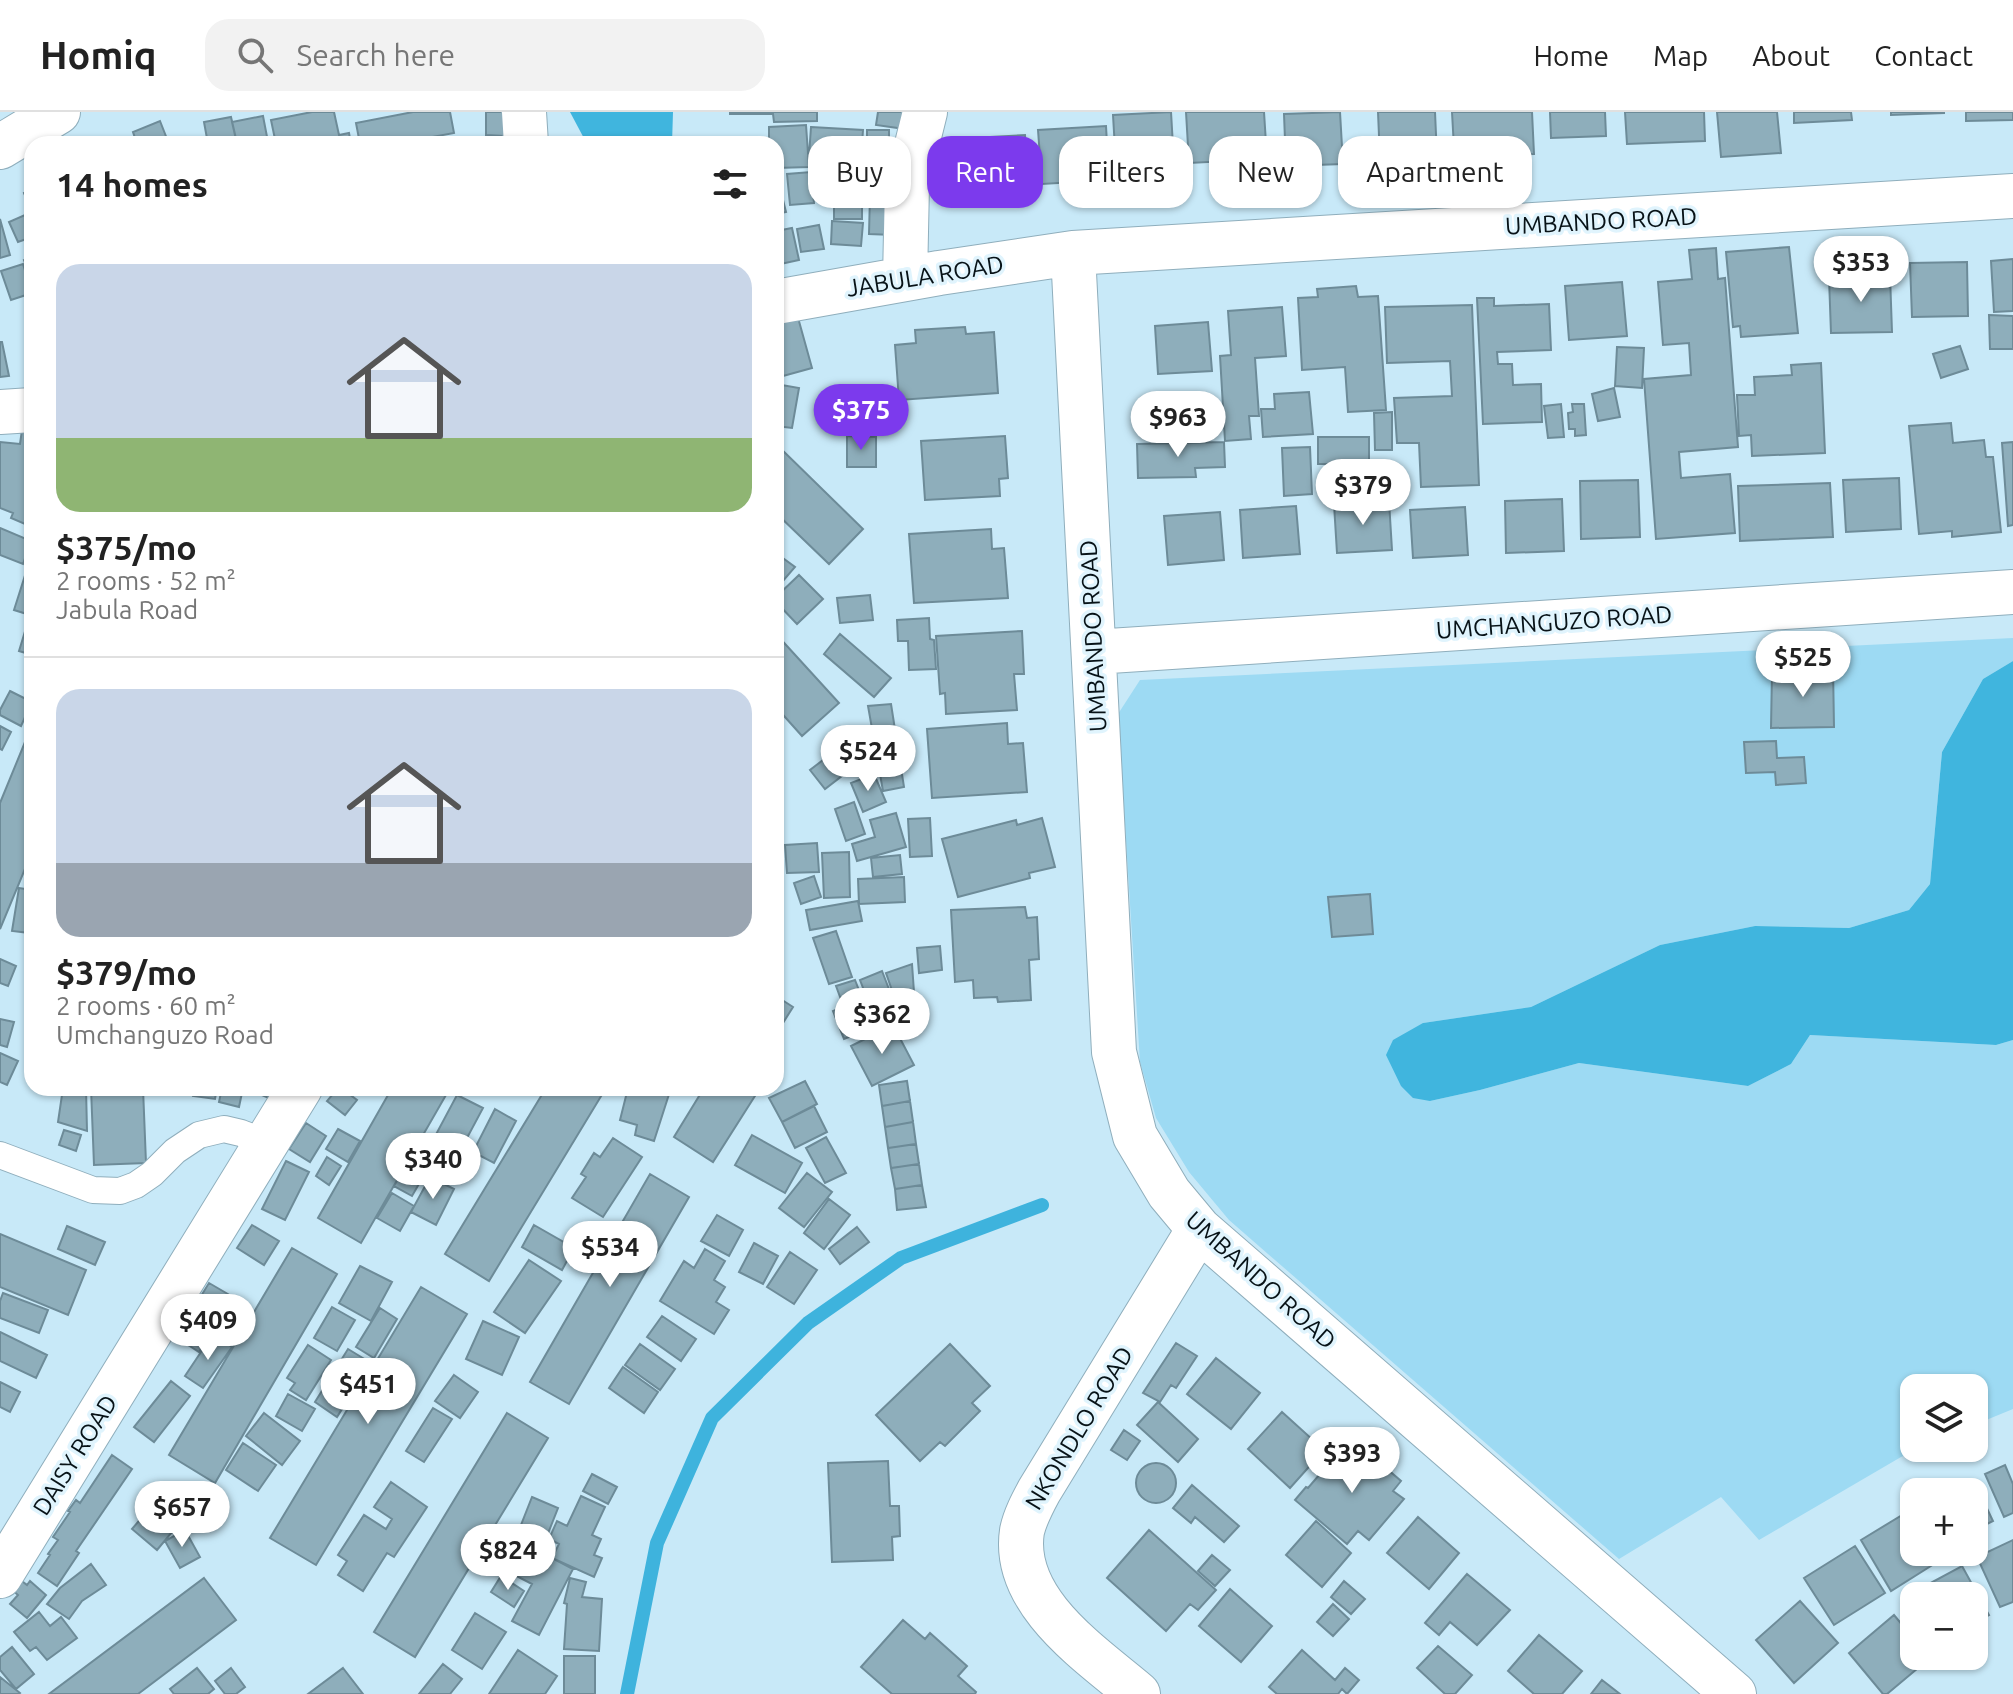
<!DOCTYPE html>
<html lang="en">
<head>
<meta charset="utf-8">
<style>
	:root { --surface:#fff; --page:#f2f2f2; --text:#222; --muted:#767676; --line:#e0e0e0; --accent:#7c3aed }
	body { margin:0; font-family:Ubuntu,sans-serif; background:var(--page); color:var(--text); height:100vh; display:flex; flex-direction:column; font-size:30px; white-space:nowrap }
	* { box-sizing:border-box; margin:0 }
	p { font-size:26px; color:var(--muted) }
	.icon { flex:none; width:44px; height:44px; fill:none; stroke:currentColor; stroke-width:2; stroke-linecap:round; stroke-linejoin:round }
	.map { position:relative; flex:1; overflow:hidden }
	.panel { position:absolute; left:24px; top:24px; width:760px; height:960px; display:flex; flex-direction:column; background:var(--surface); border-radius:24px; box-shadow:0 2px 6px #0004 }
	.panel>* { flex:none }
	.guide { position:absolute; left:808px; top:24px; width:760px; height:72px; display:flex; gap:16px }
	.tools { position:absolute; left:1900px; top:1262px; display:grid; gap:16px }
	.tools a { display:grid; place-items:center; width:88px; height:88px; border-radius:16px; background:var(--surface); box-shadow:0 2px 6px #0004; font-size:40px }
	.price { position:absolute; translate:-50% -68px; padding:0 18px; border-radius:28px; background:#fff; color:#222; font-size:26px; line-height:52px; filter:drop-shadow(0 2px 4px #0008) }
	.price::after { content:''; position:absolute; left:50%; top:48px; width:24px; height:18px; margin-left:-12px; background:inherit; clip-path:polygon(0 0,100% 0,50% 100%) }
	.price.active { background:var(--accent); color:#fff }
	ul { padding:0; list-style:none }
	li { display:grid; align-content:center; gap:16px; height:424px; padding:0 32px }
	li+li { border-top:2px solid var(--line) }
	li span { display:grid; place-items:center; height:248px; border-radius:24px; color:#555 }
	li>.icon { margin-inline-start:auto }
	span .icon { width:144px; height:144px; fill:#fffc; stroke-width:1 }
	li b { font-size:34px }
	h2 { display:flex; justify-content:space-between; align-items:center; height:96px; padding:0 32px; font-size:34px }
	.pill { padding:0 28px; border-radius:24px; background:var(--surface); box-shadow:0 2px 6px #0004; font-size:28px; line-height:72px }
	.pill.active { background:var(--accent); color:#fff }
	header { display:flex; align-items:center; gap:48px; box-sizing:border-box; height:112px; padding:0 40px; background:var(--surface); border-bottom:2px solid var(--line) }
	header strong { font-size:38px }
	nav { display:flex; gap:44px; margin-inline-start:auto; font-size:28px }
	.search { width:560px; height:72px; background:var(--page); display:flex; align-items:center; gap:20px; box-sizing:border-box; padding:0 28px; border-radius:24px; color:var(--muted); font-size:30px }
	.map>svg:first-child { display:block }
	.green { fill:#9ddaf3 }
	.forest { fill:#40b5de }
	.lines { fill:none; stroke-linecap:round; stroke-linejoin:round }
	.stream { stroke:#3eb3dd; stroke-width:14 }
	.building { fill:#8eaebb; stroke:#6d8b98; stroke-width:2 }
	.lane-casing { stroke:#8faebc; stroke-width:28 }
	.street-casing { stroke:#8faebc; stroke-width:46 }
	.lane { stroke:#fff; stroke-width:26 }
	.street { stroke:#fff; stroke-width:44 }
	.labels { text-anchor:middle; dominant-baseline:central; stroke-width:7; stroke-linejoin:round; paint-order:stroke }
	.street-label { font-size:24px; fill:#071217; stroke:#e0f4fd }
</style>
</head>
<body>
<header>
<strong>Homiq</strong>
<div class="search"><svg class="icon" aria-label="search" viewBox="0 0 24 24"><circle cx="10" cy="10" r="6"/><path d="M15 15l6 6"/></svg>Search here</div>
<nav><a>Home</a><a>Map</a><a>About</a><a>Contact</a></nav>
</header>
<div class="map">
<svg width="2013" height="1582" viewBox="0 0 2013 1582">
	<rect width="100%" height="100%" fill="#c8e9f8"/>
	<path class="green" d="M2013,526V549L1983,567L1942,640L1930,772L1909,798L1849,816L1755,814L1660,833L1531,895L1423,911L1430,989L1480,978L1579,951L1748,974L1791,952L1810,923L1996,933L2013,928V1297L1974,1313V1276H1914V1336H1921L1901,1345L1759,1428L1721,1385L1619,1447L1229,1108L1189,1060L1156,1006L1140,950L1118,602L1140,568Z"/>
	<path class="forest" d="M570,0H673L672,32H587Z
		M2013,549V928L1996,933L1810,923L1791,952L1748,974L1579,951L1480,978L1430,989L1413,986L1401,974L1386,943L1393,928L1423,911L1531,895L1660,833L1755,814L1849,816L1909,798L1930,772L1942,640L1983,567Z"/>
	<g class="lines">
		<path class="stream" d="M627,1582L657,1431L712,1306L808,1211L901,1146L1042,1093"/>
	</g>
	<path class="building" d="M312,0H334L339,23L349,21L351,32H276L271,8Z
		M413,0H450L454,21L416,28L417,32H391L390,29L383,30V32H360L356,11Z
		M486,0H504V24L486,23Z
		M730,0H817V9L774,10L773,2H730Z
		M878,0H907L905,17L876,13Z
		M1171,0L1174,51L1116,54L1113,3Z
		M1186,0H1264L1267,47L1189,51Z
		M1340,0L1343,52L1286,54L1284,2Z
		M1378,0H1435L1437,45L1380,47Z
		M1452,0H1532L1534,42L1505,43V33L1454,36Z
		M1550,0H1605L1606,24L1551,26Z
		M1625,0H1704L1705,29L1627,32Z
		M1717,0H1777L1781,41L1721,45Z
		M1794,0H1851L1852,8L1794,11Z
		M1891,0H1944V1L1891,3Z
		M1966,0H2013V8L1966,9Z
		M263,4L268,30L255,32H237L232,10Z
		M231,5L237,31L208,32L204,10Z
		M160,9L167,27L154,32H137L133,20Z
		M806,13L809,55L776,56V32H769V15Z
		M1106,14L1109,68L1042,72L1038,18Z
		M811,15L863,18L861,47L809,44Z
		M867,18H889V49L867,48Z
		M1025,23L1030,88L996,90L991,25Z
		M843,49L866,50V78L842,77Z
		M814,52L834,53L833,75L814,74Z
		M897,54V80H868V55Z
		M811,60L814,91L790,93L787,62Z
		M778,68L786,100L776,102V69Z
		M32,77V125L18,130L9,110L32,100L24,81Z
		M834,79H862V107H834Z
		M870,83L895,85L893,123L869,122Z
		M0,107L10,143L0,146Z
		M832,109L863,111L861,134L831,132Z
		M819,113L824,137L801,140L797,117Z
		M792,116L799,148L776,153V119Z
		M1789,135L1798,221L1741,225L1740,214L1733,215L1726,140Z
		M1716,136L1718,167L1725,166L1738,335L1679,340L1681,366L1730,362L1735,421L1656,427L1644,267L1691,263L1689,231L1663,233L1658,170L1692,167L1689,138Z
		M32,145V170L24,148Z
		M2013,147V199L1994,200L1991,149Z
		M1967,150L1968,204L1912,205L1910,151Z
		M23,152L32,181L11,188L1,159Z
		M1890,163L1892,220L1831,221L1829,166Z
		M1622,170L1627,224L1569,228L1565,174Z
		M1356,174L1358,185L1378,184L1386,298L1348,300L1345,255L1302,258L1298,186L1318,185L1317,177Z
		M1477,186H1494V194L1549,192L1551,238L1497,240L1498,252H1512L1513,273L1541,272L1542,310L1483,312Z
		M1472,193L1479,373L1421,375L1419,331H1397L1394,286L1452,284L1450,249L1387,251L1385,195Z
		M1282,195L1286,244L1255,246L1259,304H1249L1251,327L1225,329L1220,244L1231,243L1228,199Z
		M797,202L812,256L783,264L776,240V207Z
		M1989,203L2013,204V237H1990Z
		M1208,210L1212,259L1158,262L1155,214Z
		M965,215L966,222L994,220L998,281L899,288L895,233L916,231L915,218Z
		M0,230H2L9,264L0,265Z
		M1960,234L1968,257L1941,266L1933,242Z
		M1617,235L1644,236L1642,276L1615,274Z
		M1821,251L1825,341L1752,344L1751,323L1739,324L1737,283H1755L1754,265L1792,263L1791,253Z
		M776,272L799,276L792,316L776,314Z
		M1614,276L1620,305L1598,309L1592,282Z
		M1309,280L1313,322L1263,325L1261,297H1275L1274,282Z
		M1561,292L1564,325L1548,326L1544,294Z
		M1572,292H1584L1586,323L1575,324V317H1569L1568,301L1573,300Z
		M1392,300V338H1375L1374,301Z
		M1951,311L1953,331L1984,328L1986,345H1993L2001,420L1952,425V419L1919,422L1909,314Z
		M22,318H32V415L11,406L13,401L0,396V330L20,332Z
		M847,324L876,325V355H847Z
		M1005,324L1008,366L999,367L1000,384L925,388L921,329Z
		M1318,325H1369V352H1318Z
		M1224,330L1225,355L1195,356L1196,365L1138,366L1137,332Z
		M2013,330V413L2008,414L2002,331Z
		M776,332L863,417L829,452L776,401Z
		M1310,335L1312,382L1284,384L1282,336Z
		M1899,366L1901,417L1846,420L1843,368Z
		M1638,368L1640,425L1581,427L1580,369Z
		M1830,371L1833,425L1740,429L1738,374Z
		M1562,387L1564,439L1506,441L1505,389Z
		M1389,389L1392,438L1337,441L1334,392Z
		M1296,394L1300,442L1243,446L1240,398Z
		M1465,395L1468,443L1413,446L1410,398Z
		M1220,400L1224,448L1168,453L1164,404Z
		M0,416L31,429L23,452L0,443Z
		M991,417L992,437L1004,436L1008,486L914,491L909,422Z
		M776,441L795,455L776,477Z
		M28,454L32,455V543L19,539L30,503L14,498Z
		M799,463L823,487L797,512L776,490V485Z
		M870,483L873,508L840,511L837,486Z
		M929,506L930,527L934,528L936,557L909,558L908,529H898L897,508Z
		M1022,519L1024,562H1014L1017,598L946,602L945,581L940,582L936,524Z
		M776,522L839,591L802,624L776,595Z
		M840,522L891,566L874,585L824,542Z
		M1833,556L1834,615L1771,616L1772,561Z
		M10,579L32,590L21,614L0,603V598Z
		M891,592L904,675L883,679L868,594Z
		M1007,611L1008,632L1023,631L1027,680L932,686L927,617Z
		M32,613V740L0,817V691Z
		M0,614L11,620L2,638L0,637Z
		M849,628L864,647L825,677L810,658Z
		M1776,629L1777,646L1804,645L1806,671L1776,673L1775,660L1746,661L1744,630Z
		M874,662L886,690L863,700L851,671Z
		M854,690L865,722L846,729L835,697Z
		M896,701L906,735L857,749L852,732L875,725L870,708Z
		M930,706L932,744L910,745L908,707Z
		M1042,706L1055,755L1029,761L1030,766L958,785L942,727L1016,708L1017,713Z
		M817,731L819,760L787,761L785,733Z
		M849,740L850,785L824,786L822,741Z
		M900,743L902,762L873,765L871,746Z
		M814,764L821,785L801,792L794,771Z
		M904,765L905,790L859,792L858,767Z
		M19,776L32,778V836L28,835L29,821L12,819Z
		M1370,782L1373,822L1332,825L1328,785Z
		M858,789L862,809L810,818L806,798Z
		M1025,795L1027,806L1037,805L1039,847L1029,848L1031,888L998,890L997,885L974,886L973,868L955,870L951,798Z
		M836,819L852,865L829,872L813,826Z
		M940,834L942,858L919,861L917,836Z
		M0,847L16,854L8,874L0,871Z
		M912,852L914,880L895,887L886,861Z
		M882,859L892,885L870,894L860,868Z
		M855,868L862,886L843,893L836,874Z
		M776,884L793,895L778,919L776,918Z
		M865,886L868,895L886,888L894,908L844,927L833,899Z
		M0,907L14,910L7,935L0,933Z
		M893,913L914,953L872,974L851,934Z
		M0,941L18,949L7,973L0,970Z
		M805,969L817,992L782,1010L769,986Z
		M907,969L910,989L882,994L879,973Z
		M63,976H86L87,1019L58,1010Z
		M91,976H143L146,1051L94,1053Z
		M158,976H184V982H158Z
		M194,976H217L215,987L193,984Z
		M222,976H243L239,995L219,990Z
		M251,976H276L271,987L250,978Z
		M338,976H341L357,988L345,1003L327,989Z
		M392,976H450L361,1131L318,1106Z
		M546,976H606L489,1169L445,1142Z
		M628,976H671L654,1029L635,1023L637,1013L620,1008Z
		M704,976H760L713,1050L674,1025Z
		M457,983L483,996L459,1041L433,1028Z
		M910,989L913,1010L885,1015L882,994Z
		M814,994L827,1020L795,1036L782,1010Z
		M495,997L516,1009L494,1051L473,1040Z
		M913,1010L916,1032L888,1036L885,1015Z
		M306,1011L326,1024L310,1050L289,1037Z
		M338,1017L360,1029L348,1050L326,1037Z
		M64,1018L81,1023L76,1039L59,1033Z
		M752,1023L802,1051L785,1081L735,1053Z
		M826,1025L846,1061L825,1071L806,1036Z
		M613,1026L642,1045L603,1105L572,1086L586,1065L581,1062L594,1041L600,1045Z
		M916,1032L919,1052L891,1056L888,1036Z
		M327,1045L341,1054L329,1073L316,1064Z
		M409,1047L427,1058L412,1084L394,1074Z
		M286,1049L309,1060L285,1108L262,1097Z
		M919,1052L922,1073L895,1077L891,1056Z
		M807,1061L832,1080L804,1115L779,1096Z
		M650,1062L689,1085L569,1292L530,1270Z
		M430,1065L454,1077L436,1113L411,1100Z
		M922,1073L926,1095L897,1098L895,1077Z
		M392,1081L414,1094L400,1119L377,1106Z
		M829,1087L850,1103L824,1137L804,1121Z
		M717,1103L743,1118L729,1144L701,1129Z
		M252,1113L279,1129L264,1153L237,1136Z
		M534,1113L574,1136L562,1158L522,1135Z
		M67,1114L105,1130L95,1153L58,1137Z
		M857,1115L869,1130L840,1152L829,1137Z
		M0,1122L86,1158L68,1203L0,1175Z
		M754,1131L778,1144L763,1172L739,1160Z
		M292,1136L337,1162L215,1371L169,1343Z
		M705,1137L725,1149L714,1168L725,1175L716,1190L729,1198L714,1222L660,1189L684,1149L694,1156Z
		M790,1140L817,1158L794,1192L767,1175Z
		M529,1148L561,1169L525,1221L494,1200Z
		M360,1154L392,1170L371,1209L339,1191Z
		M209,1171L233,1185L199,1240L176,1225Z
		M421,1175L467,1202L316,1453L270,1426Z
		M3,1181L48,1198L39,1221L0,1206V1189Z
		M332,1195L355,1208L337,1239L314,1226Z
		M380,1196L397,1207L374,1246L356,1235Z
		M662,1204L696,1227L681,1249L647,1225Z
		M483,1209L519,1225L502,1263L466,1247Z
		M0,1220L47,1243L36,1266L0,1249Z
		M215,1224L232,1235L203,1276L185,1264L203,1237L205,1238Z
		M1176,1231L1197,1244L1176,1276L1171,1273L1160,1290L1143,1281Z
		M640,1232L675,1257L660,1278L625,1253Z
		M950,1232L990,1274L972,1291L980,1299L945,1334L940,1330L920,1349L876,1303Z
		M308,1233L331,1248L306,1288L290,1278L295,1271L287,1266Z
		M348,1237L371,1251L337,1305L315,1290Z
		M1216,1246L1260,1281L1231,1317L1187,1282Z
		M623,1255L658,1280L644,1301L609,1276Z
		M454,1263L478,1280L460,1306L435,1289Z
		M171,1269L190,1284L154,1330L134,1315Z
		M0,1270L20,1280L10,1300L0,1295Z
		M288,1282L315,1297L302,1319L276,1304Z
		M1158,1290L1198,1327L1178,1350L1137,1313Z
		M433,1296L452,1307L424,1350L406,1339Z
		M1282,1300L1324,1338L1290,1376L1248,1337Z
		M264,1301L300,1329L282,1353L246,1324Z
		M507,1301L548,1326L415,1545L374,1520Z
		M1124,1318L1140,1329L1127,1348L1111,1338Z
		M243,1331L276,1353L258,1379L226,1358Z
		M1357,1331L1401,1369L1393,1379L1404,1387L1369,1428L1358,1419L1347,1432L1295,1388L1306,1375L1308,1376L1344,1334L1350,1340Z
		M112,1343L132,1357L76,1439L79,1441L57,1474L38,1461L50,1443L48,1442L58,1428L53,1425L70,1400L68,1399L76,1388L80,1391Z
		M888,1349L890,1394H899L900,1424L892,1425L893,1448L832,1450L828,1351Z
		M1136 1371a20 20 0 1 1 40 0a20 20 0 1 1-40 0Z
		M2005,1353L2013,1372V1401L2004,1405L1985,1362Z
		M592,1362L617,1375L608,1392L583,1379Z
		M1974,1369L1993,1409L1975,1418L1974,1380H1957L1956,1377Z
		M391,1370L427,1395L394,1445L387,1441L363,1479L338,1463L347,1449L338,1443L364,1403L386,1417L392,1407L374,1395Z
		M1192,1373L1239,1414L1224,1430L1195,1405L1191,1411L1173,1396Z
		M167,1376L181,1388L177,1393L187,1402L157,1438L132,1417Z
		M581,1384L605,1395L592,1423L601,1427L594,1443L602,1446L594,1465L552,1446L559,1432L549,1427L557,1409L567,1414Z
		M532,1385L558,1396L547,1424L521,1413Z
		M1912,1397L1914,1400V1440H1938L1942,1447L1891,1479L1861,1428Z
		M1418,1405L1459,1441L1429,1477L1387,1441Z
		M1316,1409L1351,1441L1322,1475L1286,1443Z
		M185,1418L200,1445L180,1456L165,1429Z
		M1149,1418L1216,1478L1198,1498L1190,1492L1166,1519L1107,1466Z
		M516,1427L573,1457L539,1523L512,1509L532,1472L501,1456Z
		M2013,1428V1490L2000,1495L1977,1445Z
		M1855,1434L1885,1481L1834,1513L1804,1466Z
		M1212,1443L1230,1458L1215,1474L1198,1459Z
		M91,1452L106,1473L82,1489L69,1507L47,1492L60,1476Z
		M1962,1454L1989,1503L1974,1511V1484L1914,1485L1912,1481Z
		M1467,1462L1510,1498L1477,1533L1450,1510L1439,1523L1425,1511Z
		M501,1464L524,1479L514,1495L491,1480Z
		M18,1466L27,1473L30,1469L46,1483L27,1506L10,1492L18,1483L10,1476Z
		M204,1466L236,1508L138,1582H49Z
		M570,1466L586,1470L582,1485L602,1487L599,1539L564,1537L567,1492L564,1491Z
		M1344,1469L1365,1487L1351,1502L1331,1485Z
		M1230,1477L1272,1514L1241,1550L1199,1514Z
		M1800,1489L1838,1531L1794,1571L1756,1528Z
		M1333,1492L1349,1507L1333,1524L1317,1510Z
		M39,1500L50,1514L61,1505L77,1526L47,1548L36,1535L30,1539L14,1520Z
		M475,1501L506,1520L482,1557L452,1538Z
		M1894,1503L1914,1527V1544H1929L1930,1546L1887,1582H1883L1849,1541Z
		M903,1508L925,1527L930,1521L967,1554L958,1564L976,1580L975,1582H892L861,1555Z
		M1539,1523L1582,1559L1562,1582H1534L1508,1559Z
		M1438,1534L1472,1563L1455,1582H1445L1417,1556Z
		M12,1535L34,1562L16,1577L0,1558V1545Z
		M518,1538L557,1564L545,1582H489Z
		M1302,1538L1335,1568L1345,1556L1359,1568L1347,1582L1342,1577L1338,1582H1277L1269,1575Z
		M564,1544H595V1582H564Z
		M443,1552L462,1567L450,1582H419Z
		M197,1556L214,1577L208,1582H174L170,1577Z
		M231,1556L245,1575L236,1582H225L215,1569Z
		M343,1556L363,1582H308Z
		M0,1565L20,1581L19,1582H0Z
		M1602,1568L1620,1582H1591Z"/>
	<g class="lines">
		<g class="lane-casing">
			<path id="lane" d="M0,1043L93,1078L120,1079L136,1073L152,1062L175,1039L199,1023L224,1017L241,1021L267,1031"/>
		</g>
		<g class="street-casing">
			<path id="street" d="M524,0L526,32
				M0,35L58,0
				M1073,141L1114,940L1135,1024L1169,1081L1199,1117L1734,1582
				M905,167L907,73L925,0
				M776,190L939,161L1073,141L2013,84
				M0,300L32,298
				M1094,540L2013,480
				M0,1464L300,976
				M1138,1582C1091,1542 1011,1490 1022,1419C1025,1405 1032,1392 1039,1379L1199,1117"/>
		</g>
		<use href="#lane" class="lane"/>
		<use href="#street" class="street"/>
	</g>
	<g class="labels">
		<g class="street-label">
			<text transform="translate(1601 109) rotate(-3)">UMBANDO ROAD</text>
			<text transform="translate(925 164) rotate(-9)">JABULA ROAD</text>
			<text transform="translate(1554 510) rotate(-4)">UMCHANGUZO ROAD</text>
			<text transform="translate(1093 524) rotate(-93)">UMBANDO ROAD</text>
			<text transform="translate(1261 1168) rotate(42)">UMBANDO ROAD</text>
			<text transform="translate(1079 1316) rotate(-59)">NKONDLO ROAD</text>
			<text transform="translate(75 1343) rotate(-58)">DAISY ROAD</text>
		</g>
	</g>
</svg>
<div class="tools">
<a><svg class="icon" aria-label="layers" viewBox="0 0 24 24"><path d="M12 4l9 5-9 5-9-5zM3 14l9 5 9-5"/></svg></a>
<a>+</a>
<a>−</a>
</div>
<b class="price" style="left:1861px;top:192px">$353</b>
<b class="price active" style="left:861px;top:340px">$375</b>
<b class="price" style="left:1178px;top:347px">$963</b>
<b class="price" style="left:1363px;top:415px">$379</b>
<b class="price" style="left:1803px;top:587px">$525</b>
<b class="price" style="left:868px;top:681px">$524</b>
<b class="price" style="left:882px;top:944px">$362</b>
<b class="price" style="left:433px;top:1089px">$340</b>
<b class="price" style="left:610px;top:1177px">$534</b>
<b class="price" style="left:208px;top:1250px">$409</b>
<b class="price" style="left:368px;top:1314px">$451</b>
<b class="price" style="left:1352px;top:1383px">$393</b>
<b class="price" style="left:182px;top:1437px">$657</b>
<b class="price" style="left:508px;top:1480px">$824</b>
<div class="guide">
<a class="pill">Buy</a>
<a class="pill active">Rent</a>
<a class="pill">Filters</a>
<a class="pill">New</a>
<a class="pill">Apartment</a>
</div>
<section class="panel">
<h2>14 homes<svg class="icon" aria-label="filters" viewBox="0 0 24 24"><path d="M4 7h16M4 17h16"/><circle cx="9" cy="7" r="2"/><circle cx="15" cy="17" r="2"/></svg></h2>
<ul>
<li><span style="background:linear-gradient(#c9d6e8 70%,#8fb573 0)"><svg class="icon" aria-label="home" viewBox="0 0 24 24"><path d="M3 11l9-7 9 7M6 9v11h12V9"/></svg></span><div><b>$375/mo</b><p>2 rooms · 52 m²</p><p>Jabula Road</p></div></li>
<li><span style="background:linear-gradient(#c9d6e8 70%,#9aa5b1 0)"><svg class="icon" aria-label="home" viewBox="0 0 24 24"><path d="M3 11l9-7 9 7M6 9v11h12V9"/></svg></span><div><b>$379/mo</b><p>2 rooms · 60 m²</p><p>Umchanguzo Road</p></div></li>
</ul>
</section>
</div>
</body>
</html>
